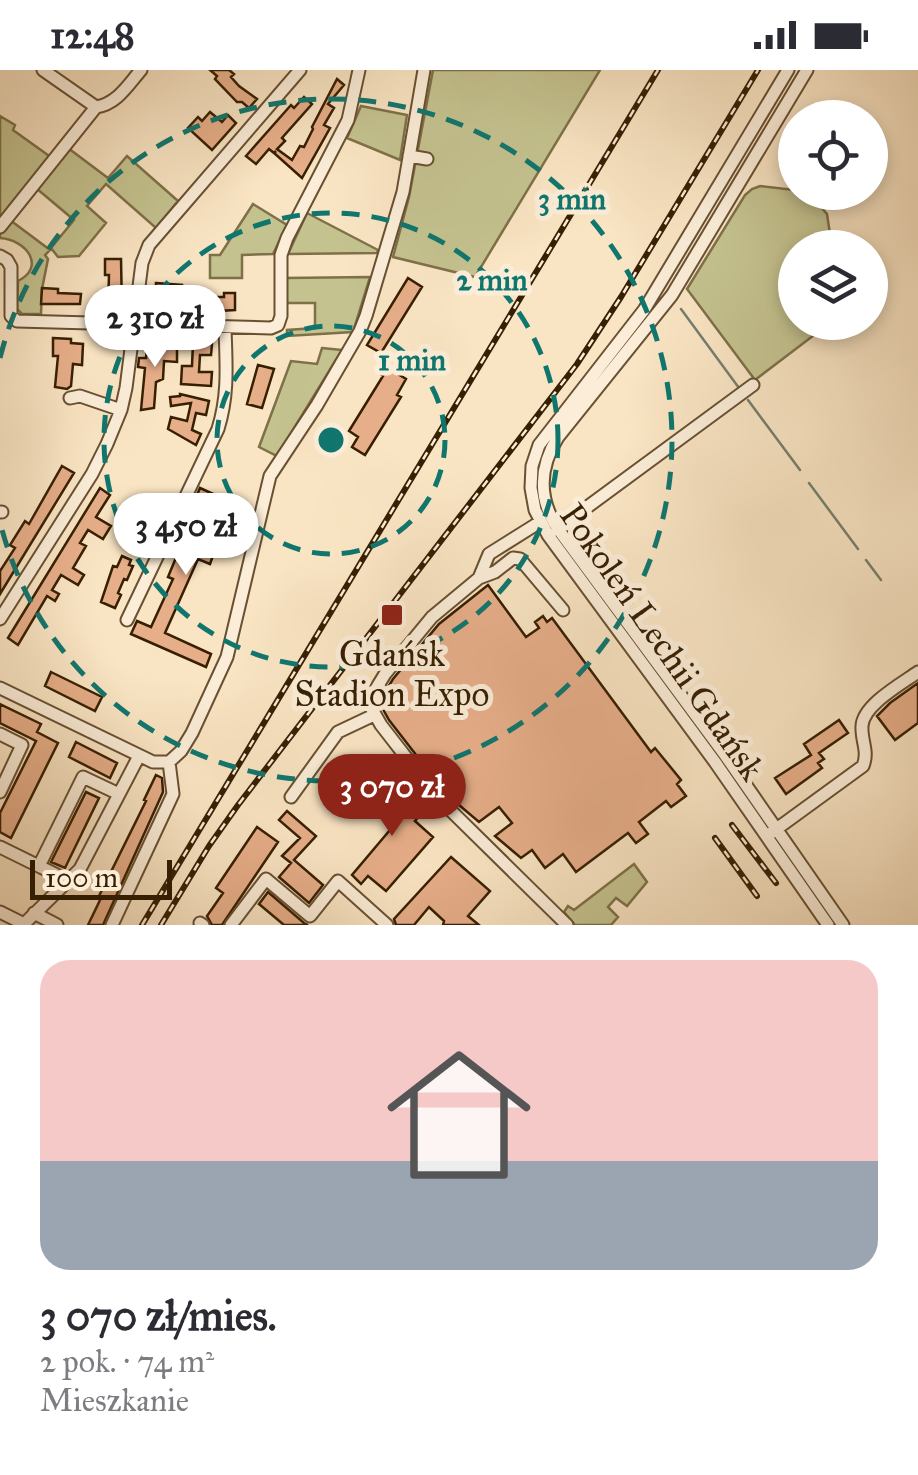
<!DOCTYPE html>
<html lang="pl">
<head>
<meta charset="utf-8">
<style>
	:root { --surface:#fff; --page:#f7f7f7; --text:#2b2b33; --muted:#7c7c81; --line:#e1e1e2; --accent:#8f2418 }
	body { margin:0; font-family:"IM FELL Great Primer",serif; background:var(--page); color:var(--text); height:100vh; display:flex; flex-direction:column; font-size:38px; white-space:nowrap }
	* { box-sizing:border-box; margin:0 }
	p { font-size:32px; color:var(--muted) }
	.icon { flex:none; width:55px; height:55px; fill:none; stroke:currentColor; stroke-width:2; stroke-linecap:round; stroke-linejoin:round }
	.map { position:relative; height:855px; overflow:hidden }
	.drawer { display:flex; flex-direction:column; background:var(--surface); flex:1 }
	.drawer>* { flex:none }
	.tools { position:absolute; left:778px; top:30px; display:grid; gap:20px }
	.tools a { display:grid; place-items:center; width:110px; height:110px; border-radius:50%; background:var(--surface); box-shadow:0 5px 15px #0003; font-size:50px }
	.scale { position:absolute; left:30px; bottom:25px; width:142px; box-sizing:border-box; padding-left:10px; border:5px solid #371f02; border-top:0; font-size:28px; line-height:35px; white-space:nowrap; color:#371f02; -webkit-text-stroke:8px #fbedd8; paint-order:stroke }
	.price { position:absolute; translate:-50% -85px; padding:0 22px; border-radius:35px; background:#fff; color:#222; font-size:32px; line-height:65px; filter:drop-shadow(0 2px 5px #0008) }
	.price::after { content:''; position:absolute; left:50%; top:60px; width:30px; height:22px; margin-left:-15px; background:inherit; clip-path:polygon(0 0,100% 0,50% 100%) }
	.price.active { background:var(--accent); color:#fff }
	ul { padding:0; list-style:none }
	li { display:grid; align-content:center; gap:20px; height:530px; padding:0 40px }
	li+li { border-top:2px solid var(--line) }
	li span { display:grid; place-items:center; height:310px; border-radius:30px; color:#555 }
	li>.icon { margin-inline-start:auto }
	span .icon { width:180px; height:180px; fill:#fffc; stroke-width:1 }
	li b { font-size:42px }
	.status { display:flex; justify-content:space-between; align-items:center; height:70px; padding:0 50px; background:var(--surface); direction:ltr }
	.status svg { height:28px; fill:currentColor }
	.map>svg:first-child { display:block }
	.green { fill:#c4c28f; stroke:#7e7048; stroke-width:2.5 }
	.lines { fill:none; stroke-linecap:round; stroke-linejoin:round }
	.stream { stroke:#757e6f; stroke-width:2.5 }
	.building { fill:#e6ae89; stroke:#371f02; stroke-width:2.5 }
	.minor-casing { stroke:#685032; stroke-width:15 }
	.minor { stroke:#fbedd8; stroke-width:11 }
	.rail-casing { stroke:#371f02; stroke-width:6 }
	.rail { stroke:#fbedd8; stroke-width:2.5; stroke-dasharray:8; stroke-linecap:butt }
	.ring { fill:none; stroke:#0f766e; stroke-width:5; stroke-dasharray:18 12 }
	.poi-dot { fill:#8f2418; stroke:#fbedd8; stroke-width:4 }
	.labels { text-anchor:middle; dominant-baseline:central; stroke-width:10; stroke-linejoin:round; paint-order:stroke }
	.street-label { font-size:35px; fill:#371f02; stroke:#fbedd8 }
	.poi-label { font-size:35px; fill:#371f02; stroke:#fbedd8 }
	.centre { fill:#0f766e; stroke:#fbedd8; stroke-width:5 }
	.ring-label { font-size:30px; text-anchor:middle; font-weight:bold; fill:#0f766e; stroke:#fbedd8; stroke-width:10; stroke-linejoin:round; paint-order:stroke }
</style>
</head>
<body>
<div class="status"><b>12:48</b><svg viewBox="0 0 49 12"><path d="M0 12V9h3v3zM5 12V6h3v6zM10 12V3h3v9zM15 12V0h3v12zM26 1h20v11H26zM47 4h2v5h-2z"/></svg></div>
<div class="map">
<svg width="918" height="855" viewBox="0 0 918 855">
	<rect width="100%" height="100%" fill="#f9e4c3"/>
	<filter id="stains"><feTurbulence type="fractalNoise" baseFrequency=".002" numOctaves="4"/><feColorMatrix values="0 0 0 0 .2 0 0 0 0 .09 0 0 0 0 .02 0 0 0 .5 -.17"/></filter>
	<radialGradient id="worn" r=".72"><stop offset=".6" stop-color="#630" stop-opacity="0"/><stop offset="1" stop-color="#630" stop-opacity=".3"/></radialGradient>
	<path class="green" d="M433,0H600L475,207L393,187L409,127Z
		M361,36L407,45L400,90L347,68Z
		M0,46L15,55L13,60L52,88L0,152Z
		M68,78L108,108L127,86L178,131L156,158L106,114L87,136L106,153L79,186L58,187L51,178L74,150L36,118Z
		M760,116L795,120V122L805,123L813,128L827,144L832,177L795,178V252L830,253L755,310L687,219L745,125L752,119Z
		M253,134L287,155L273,184L242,185V208H210V185H220Z
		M307,143L378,180L377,183L288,184Z
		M10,150L50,180L45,185L48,189L42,219L41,244H22L17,239L18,211C46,197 27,170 0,168V162Z
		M370,207L353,262L287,266V260L315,258V233H287L286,208Z
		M322,278L342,280L277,386L259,377L291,291L317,294Z
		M634,794L647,812L627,836L616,828L608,837L618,847L611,855H575L564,842L568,836L574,840Z"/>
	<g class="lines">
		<path class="stream" d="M681,239L739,318
			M748,330L800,400
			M809,413L858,479
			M866,490L881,510"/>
	</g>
	<path class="building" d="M210,0H229L234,4L231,7L239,16L257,29L249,38L242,32H237L215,9L217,6Z
		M337,9L344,15L328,34L334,38L324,55L330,58L302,108L274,83L276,81L274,83L269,79L256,94L246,86L291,35L294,38L304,27L312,34L282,68L285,71L277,79L292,90L300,76L304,77L313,59L312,57Z
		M210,42L222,52L228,45L236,53L212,80L188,58L198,47L202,51Z
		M105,189H121L122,238H108L109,205H105Z
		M408,208L422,217L381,283L367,275Z
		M156,213L182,215V223H172V239H156V235H149V218H156Z
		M42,218L58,219V223L81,224L80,234H41Z
		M224,223H235V240L219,241V238L201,237V240H187V227H224Z
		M53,268L71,269V273L83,274L82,295L73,294L71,316L67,319L55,317L58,286H53Z
		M198,270H207V274H212L211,285H200L199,302H212L211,316L181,314L182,296H192L193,273H198Z
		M162,271L172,272L171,275L177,276V292L164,291L163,309L156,312L154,338L141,340L145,298L138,297L139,288H146L147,279L151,280V276L161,277Z
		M258,295L274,299L262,338L247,334Z
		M383,295L406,309L397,325L401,327L365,385L352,377L358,367L349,361L383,306L379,303Z
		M180,324L209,331L206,345L196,343L192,360L201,364L196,375L168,359L171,347L187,351L191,333L171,336L170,327L180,326Z
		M62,396L74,403L0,524V501L15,478L10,475L25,451L29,454Z
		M100,418L110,425L96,447L111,456L103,469L88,460L80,473L86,476L73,498L84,505L78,515L61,505L52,520L59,524L55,531L47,526L18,575L8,568Z
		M200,418L222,428L214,448L224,452L213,480H215L210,494L198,489L165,563L211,584L206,597L131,564L137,551L151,557L173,509L168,507L201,427L197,425Z
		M122,486L131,490L129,495L133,496L127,510L124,509L118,523L121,525L115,538L101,532L113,496L117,497Z
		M488,515L526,567L539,558L535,552L543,546L547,552L552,548L651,682L655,678L681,710L677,714L686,726L671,737L666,731L639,752L648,764L636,773L628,763L576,802L563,784L545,798L532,780L521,788L495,766L512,753L499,737L479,752L459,735L444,721L389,650L379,632L393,609L439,554Z
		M51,602L102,627L95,641L45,616Z
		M918,613V653L895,670L877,646L890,633Z
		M0,634L41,654L37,662L58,673L11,768L0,762V743L36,671L0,653Z
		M839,650L848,663L819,683L824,689L818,693L822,698L786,724L775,708L811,685L804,674Z
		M76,672L117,693L110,708L69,687Z
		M156,705L162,708L163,722L103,855H88L101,828L99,826L146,731L144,730Z
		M375,709L420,745L415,751L433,767L386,821L368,806L361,814L352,805L395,754L361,726Z
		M86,722L99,728L65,798L51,792Z
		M287,741L316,766L294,790L323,815L309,833L279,807L291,793L282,786L300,768L279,750Z
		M257,757L278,772L222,855H212L207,846L223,823L216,818Z
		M451,787L490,821L468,846L479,855H443L444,851L429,837L414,855H396L394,849Z
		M268,822L304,853L308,855H284L259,834Z"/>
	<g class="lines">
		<g class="minor-casing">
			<path id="minor" d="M43,0L96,37
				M788,0L644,240L539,375L532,396L531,418L535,440L548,465L715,692L828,855
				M807,0L672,225L558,367C539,397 538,429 558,459L725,685L843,855
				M409,86L427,89
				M0,157L96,37C117,34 128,15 141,0
				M0,186L7,190L11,197V246L17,251L271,258L278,255L281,246V185L287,168L348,50L359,0
				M70,328L80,326L121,340
				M0,442H2
				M540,452L489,484L479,508L432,547L385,604L368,632L381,655L437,727L567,855
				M556,460L753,315
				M479,508L495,502L513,488L520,489L563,540
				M0,549L92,404L107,374L121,340L126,318L142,193L149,175L300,0
				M127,550L218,359C229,324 226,293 225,258
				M0,618L153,692H169L181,681L192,663L227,587L270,406L317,335L360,261L366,246L403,122L424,0
				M0,664L22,675L0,722
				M291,727L338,662L374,645
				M771,763L863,696C869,681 861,671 862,656C863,635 901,614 918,602
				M0,777L67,810
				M39,796L83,707L119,724
				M0,842L24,854
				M34,843L57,855
				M200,853L203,855
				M23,855L80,799L139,686
				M112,855L173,724L169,692
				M231,855L266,809L310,846L338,811L387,855"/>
		</g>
		<use href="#minor" class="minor"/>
		<g class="rail-casing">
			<path id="rail" d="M732,755L776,813
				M715,768L757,826
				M142,855L658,0
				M161,855L209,776L238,735L577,294L621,227L758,0"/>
		</g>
		<use href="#rail" class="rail"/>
	</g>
	<g class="ring">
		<circle cx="331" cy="370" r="114"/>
		<circle cx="331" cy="370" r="227"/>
		<path d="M0 288A341 341 0 1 1 0 452"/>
	</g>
	<rect class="poi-dot" x="380" y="533" width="24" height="24" rx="5"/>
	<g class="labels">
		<g class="street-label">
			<text transform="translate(662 572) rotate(55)">Pokoleń Lechii Gdańsk</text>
		</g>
		<g class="poi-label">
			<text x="392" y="584">Gdańsk<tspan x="392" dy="40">Stadion Expo</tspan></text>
		</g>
	</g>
	<circle cx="331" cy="370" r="15" class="centre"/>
	<g class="ring-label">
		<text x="572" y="139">3 min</text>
		<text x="492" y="220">2 min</text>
		<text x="412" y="300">1 min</text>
	</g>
	<rect width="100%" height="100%" filter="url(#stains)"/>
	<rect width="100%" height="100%" fill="url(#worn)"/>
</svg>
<div class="tools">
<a><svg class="icon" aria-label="locate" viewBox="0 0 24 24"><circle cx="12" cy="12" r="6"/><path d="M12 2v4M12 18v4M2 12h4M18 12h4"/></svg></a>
<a><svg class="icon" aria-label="layers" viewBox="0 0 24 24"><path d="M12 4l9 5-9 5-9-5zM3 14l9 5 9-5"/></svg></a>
</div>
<div class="scale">100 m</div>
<b class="price" style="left:155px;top:300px">2 310 zł</b>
<b class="price" style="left:186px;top:508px">3 450 zł</b>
<b class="price active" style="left:392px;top:769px">3 070 zł</b>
</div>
<section class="drawer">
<ul>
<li><span style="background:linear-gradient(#f6c9c9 65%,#9aa5b1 0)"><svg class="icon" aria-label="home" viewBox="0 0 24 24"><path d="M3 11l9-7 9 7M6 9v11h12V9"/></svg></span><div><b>3 070 zł/mies.</b><p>2 pok. · 74 m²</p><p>Mieszkanie</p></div></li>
</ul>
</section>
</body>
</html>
